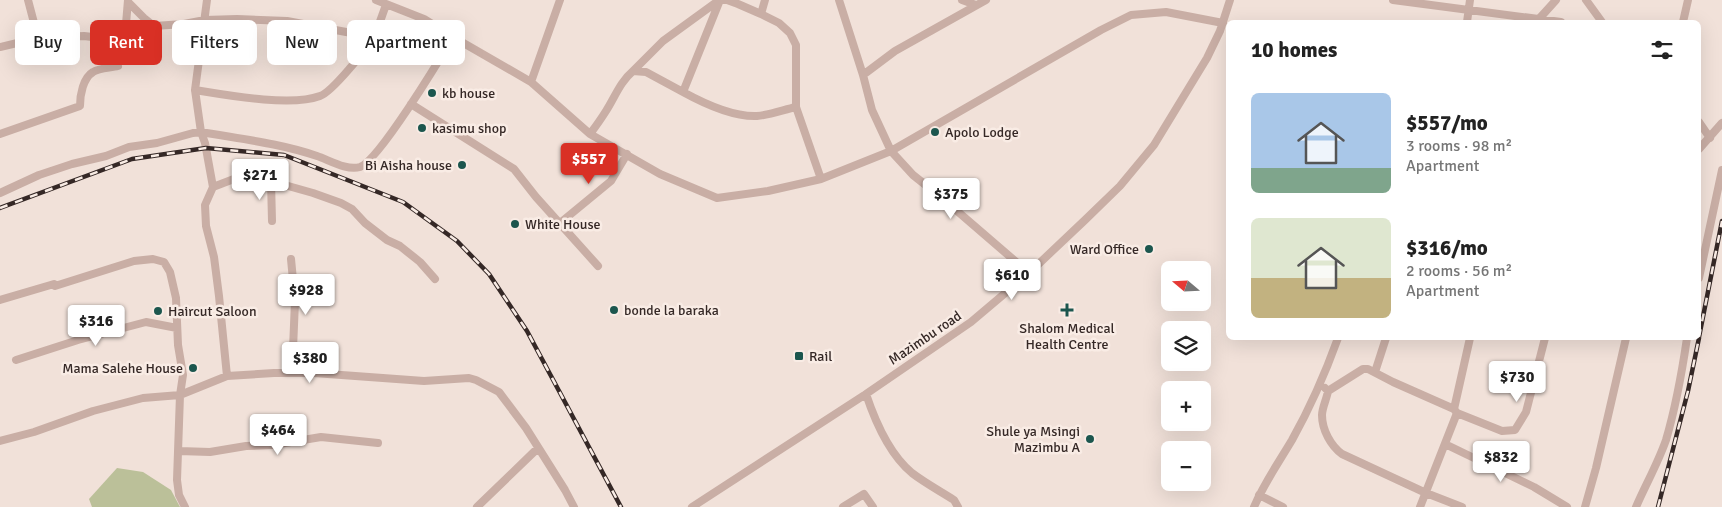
<!DOCTYPE html>
<html lang="en">
<head>
<meta charset="utf-8">
<style>
	:root { --surface:#fff; --page:#f2f2f2; --text:#222; --muted:#767676; --accent:#d93025 }
	body { margin:0; font-family:Signika,sans-serif; background:var(--page); color:var(--text); height:100vh; display:flex; flex-direction:column; font-size:19px; white-space:nowrap }
	* { box-sizing:border-box; margin:0 }
	p { font-size:16px; color:var(--muted) }
	.icon { flex:none; width:28px; height:28px; fill:none; stroke:currentColor; stroke-width:2; stroke-linecap:round; stroke-linejoin:round }
	.map { position:relative; flex:1; overflow:hidden }
	.details { position:absolute; left:1226px; top:20px; width:475px; height:320px; display:flex; flex-direction:column; background:var(--surface); border-radius:8px; box-shadow:0 5px 20px #0002 }
	.details>* { flex:none }
	.guide { position:absolute; left:15px; top:20px; width:475px; height:45px; display:flex; gap:10px }
	.needle { width:32px; rotate:289deg }
	.tools { position:absolute; left:1161px; top:261px; display:grid; gap:10px }
	.tools a { display:grid; place-items:center; width:50px; height:50px; border-radius:8px; background:var(--surface); box-shadow:0 5px 20px #0002; font-size:25px }
	.price { position:absolute; translate:-50% -42px; padding:0 11px; border-radius:5px; background:#fff; color:#222; font-size:16px; line-height:32px; filter:drop-shadow(0 1px 2px #0008) }
	.price::after { content:''; position:absolute; left:50%; top:30px; width:15px; height:11px; margin-left:-8px; background:inherit; clip-path:polygon(0 0,100% 0,50% 100%) }
	.price.on { background:var(--accent); color:#fff }
	ul { padding:0; list-style:none }
	li { display:flex; align-items:center; gap:15px; height:125px; padding:0 25px }
	li span { display:grid; place-items:center; flex:none; width:140px; height:100px; border-radius:8px; color:#555 }
	li>.icon { margin-inline-start:auto }
	span .icon { width:60px; height:60px; fill:#fffc; stroke-width:1 }
	li b { font-size:21px }
	h2 { display:flex; justify-content:space-between; align-items:center; height:60px; padding:0 25px; font-size:21px }
	.chip { padding:0 18px; border-radius:8px; background:var(--surface); box-shadow:0 5px 20px #0002; font-size:18px; line-height:45px }
	.chip.on { background:var(--accent); color:#fff }
	.map>svg:first-child { display:block }
	.green { fill:#bbc099 }
	.lines { fill:none; stroke-linecap:round; stroke-linejoin:round }
	.minor { stroke:#c9aea5; stroke-width:8 }
	.rail-casing { stroke:#352826; stroke-width:4.5 }
	.rail { stroke:#f9ece5; stroke-width:2.5; stroke-dasharray:8; stroke-linecap:butt }
	.poi-dot { fill:#1c564e; stroke:#f9ece5; stroke-width:2 }
	.labels { text-anchor:middle; dominant-baseline:central; stroke-width:5; stroke-linejoin:round; paint-order:stroke }
	.poi-label { font-size:14px; fill:#352826; stroke:#f9ece5; text-anchor:start }
	.street-label { font-size:14px; fill:#352826; stroke:#f9ece5 }
</style>
</head>
<body>
<div class="map">
<svg width="1722" height="507" viewBox="0 0 1722 507">
	<rect width="100%" height="100%" fill="#f1e1d9"/>
	<path class="green" d="M117,468L143,472L171,490L180,507H92L89,499Z"/>
	<g class="lines">
		<path class="minor" d="M28,0L38,38
			M207,0L195,90L201,132L205,143L213,187L205,205L206,226L214,257L219,296L227,376
			M376,0L424,19L453,37
			M839,0L863,75L872,110L891,151L913,175L942,198L1029,273
			M962,0L976,5
			M1393,0L1561,22
			M1586,0L1602,22
			M128,2L144,18L154,26L184,24L205,20L237,19L287,21L373,37
			M761,14L765,0
			M1538,20L1556,0
			M1467,22L1470,0
			M1683,22L1688,0
			M0,47L38,38L84,36L109,39L120,35L126,24L128,0
			M633,71L663,41L718,1
			M863,75L895,51L986,0
			M531,82L560,0
			M195,90C226,95 291,107 320,96C332,92 367,49 373,37C379,27 382,15 386,5
			M411,104L514,169L536,197L598,266
			M796,107C783,110 770,115 757,116C734,117 703,103 683,92L720,0H727L738,4L761,14L779,23L790,33L796,45V107L821,179
			M1699,122L1710,138
			M0,134L80,106C80,95 83,78 93,72C99,68 111,68 118,66
			M590,134C596,126 601,119 606,111C615,97 620,82 633,71L646,72L683,92
			M1699,149L1722,123
			M271,181L272,221
			M213,187L239,177L253,176L313,193L341,203L352,209L365,223L387,240L400,246L420,262L435,279
			M0,193L39,175L72,164L106,156L129,147L157,143L193,133L201,132C240,139 279,143 317,156C329,160 347,171 360,167C379,160 440,59 453,37L531,82L590,134L660,174L717,198L768,191L821,179L891,151L1101,30L1131,15L1166,12L1223,23
			M560,223L611,181L627,154
			M291,259L295,301L292,373
			M1699,278L1722,170
			M0,300L54,284L55,286L134,261L153,259L164,262L170,272L176,298L178,345L183,375L180,395L177,480L179,495L185,507
			M16,360L78,340L146,322L177,328
			M1375,372L1386,338
			M1325,388L1328,391L1363,369H1368L1393,382L1454,409
			M1328,391C1327,398 1322,408 1322,415C1322,430 1331,446 1342,454L1426,493L1462,507
			M866,394C875,421 889,454 912,473C925,483 940,491 954,500L958,507
			M1457,413L1502,431L1515,430L1526,412L1545,338
			M0,441L34,432L93,411L143,398L180,395L227,376L274,373H314L424,381L469,378L476,380L499,392L526,428L565,490L574,507
			M1445,444L1534,487L1567,507
			M179,451L210,452L246,446L273,445L321,437L378,443
			M1259,495L1283,507
			M477,507L538,448
			M692,507L866,394L971,322L1029,273L1085,220L1120,186L1154,145L1207,58L1220,31L1230,0
			M843,507L864,494L873,507
			M1254,507C1264,483 1279,462 1292,440C1311,406 1325,374 1338,338
			M1420,507L1457,413L1454,409L1470,338
			M1585,507L1596,468L1626,338
			M1636,507C1646,484 1658,463 1666,440C1676,406 1682,372 1687,338"/>
		<g class="rail-casing">
			<path id="rail" d="M0,208L132,159L206,148L284,155L403,202L457,241L489,274L527,331L621,507
				M1699,337L1722,221
				M1658,507L1688,391L1699,338"/>
		</g>
		<use href="#rail" class="rail"/>
	</g>
	<g class="poi-dot">
		<circle cx="432" cy="93" r="5"/>
		<circle cx="422" cy="128" r="5"/>
		<circle cx="935" cy="132" r="5"/>
		<circle cx="462" cy="165" r="5"/>
		<circle cx="515" cy="224" r="5"/>
		<circle cx="1149" cy="249" r="5"/>
		<circle cx="614" cy="310" r="5"/>
		<path d="M1064.5 302.5h5v5h5v5h-5v5h-5v-5h-5v-5h5z"/>
		<circle cx="158" cy="311" r="5"/>
		<rect x="794" y="351" width="10" height="10" rx="2.5"/>
		<circle cx="193" cy="368" r="5"/>
		<circle cx="1090" cy="439" r="5"/>
	</g>
	<g class="labels">
		<g class="poi-label">
			<text x="442" y="93">kb house</text>
			<text x="432" y="128">kasimu shop</text>
			<text x="945" y="132">Apolo Lodge</text>
			<text x="452" y="165" text-anchor="end">Bi Aisha house</text>
			<text x="525" y="224">White House</text>
			<text x="1139" y="249" text-anchor="end">Ward Office</text>
			<text x="624" y="310">bonde la baraka</text>
			<text x="168" y="311">Haircut Saloon</text>
			<text x="1067" y="328" text-anchor="middle">Shalom Medical<tspan x="1067" dy="16">Health Centre</tspan></text>
			<text x="809" y="356">Rail</text>
			<text x="183" y="368" text-anchor="end">Mama Salehe House</text>
			<text x="1080" y="431" text-anchor="end">Shule ya Msingi<tspan x="1080" dy="16">Mazimbu A</tspan></text>
		</g>
		<g class="street-label">
			<text transform="translate(925 338) rotate(-34)">Mazimbu road</text>
		</g>
	</g>
</svg>
<div class="tools">
<a><svg class="needle" viewBox="-14 -14 28 28"><path d="M0-13l5 13h-10z" fill="#e53935"/><path d="M0 13l5-13h-10z" fill="#767676"/></svg></a>
<a><svg class="icon" aria-label="layers" viewBox="0 0 24 24"><path d="M12 4l9 5-9 5-9-5zM3 14l9 5 9-5"/></svg></a>
<a>+</a>
<a>−</a>
</div>
<b class="price on" style="left:589px;top:185px">$557</b>
<b class="price" style="left:260px;top:201px">$271</b>
<b class="price" style="left:951px;top:220px">$375</b>
<b class="price" style="left:1012px;top:301px">$610</b>
<b class="price" style="left:306px;top:316px">$928</b>
<b class="price" style="left:96px;top:347px">$316</b>
<b class="price" style="left:310px;top:384px">$380</b>
<b class="price" style="left:1517px;top:403px">$730</b>
<b class="price" style="left:278px;top:456px">$464</b>
<b class="price" style="left:1501px;top:483px">$832</b>
<div class="guide">
<a class="chip">Buy</a>
<a class="chip on">Rent</a>
<a class="chip">Filters</a>
<a class="chip">New</a>
<a class="chip">Apartment</a>
</div>
<section class="details">
<h2>10 homes<svg class="icon" aria-label="filters" viewBox="0 0 24 24"><path d="M4 7h16M4 17h16"/><circle cx="9" cy="7" r="2"/><circle cx="15" cy="17" r="2"/></svg></h2>
<ul>
<li><span style="background:linear-gradient(#a9c7e8 75%,#7fa58c 0)"><svg class="icon" aria-label="home" viewBox="0 0 24 24"><path d="M3 11l9-7 9 7M6 9v11h12V9"/></svg></span><div><b>$557/mo</b><p>3 rooms · 98 m²</p><p>Apartment</p></div></li>
<li><span style="background:linear-gradient(#dfe7d0 60%,#c2b280 0)"><svg class="icon" aria-label="home" viewBox="0 0 24 24"><path d="M3 11l9-7 9 7M6 9v11h12V9"/></svg></span><div><b>$316/mo</b><p>2 rooms · 56 m²</p><p>Apartment</p></div></li>
</ul>
</section>
</div>
</body>
</html>
